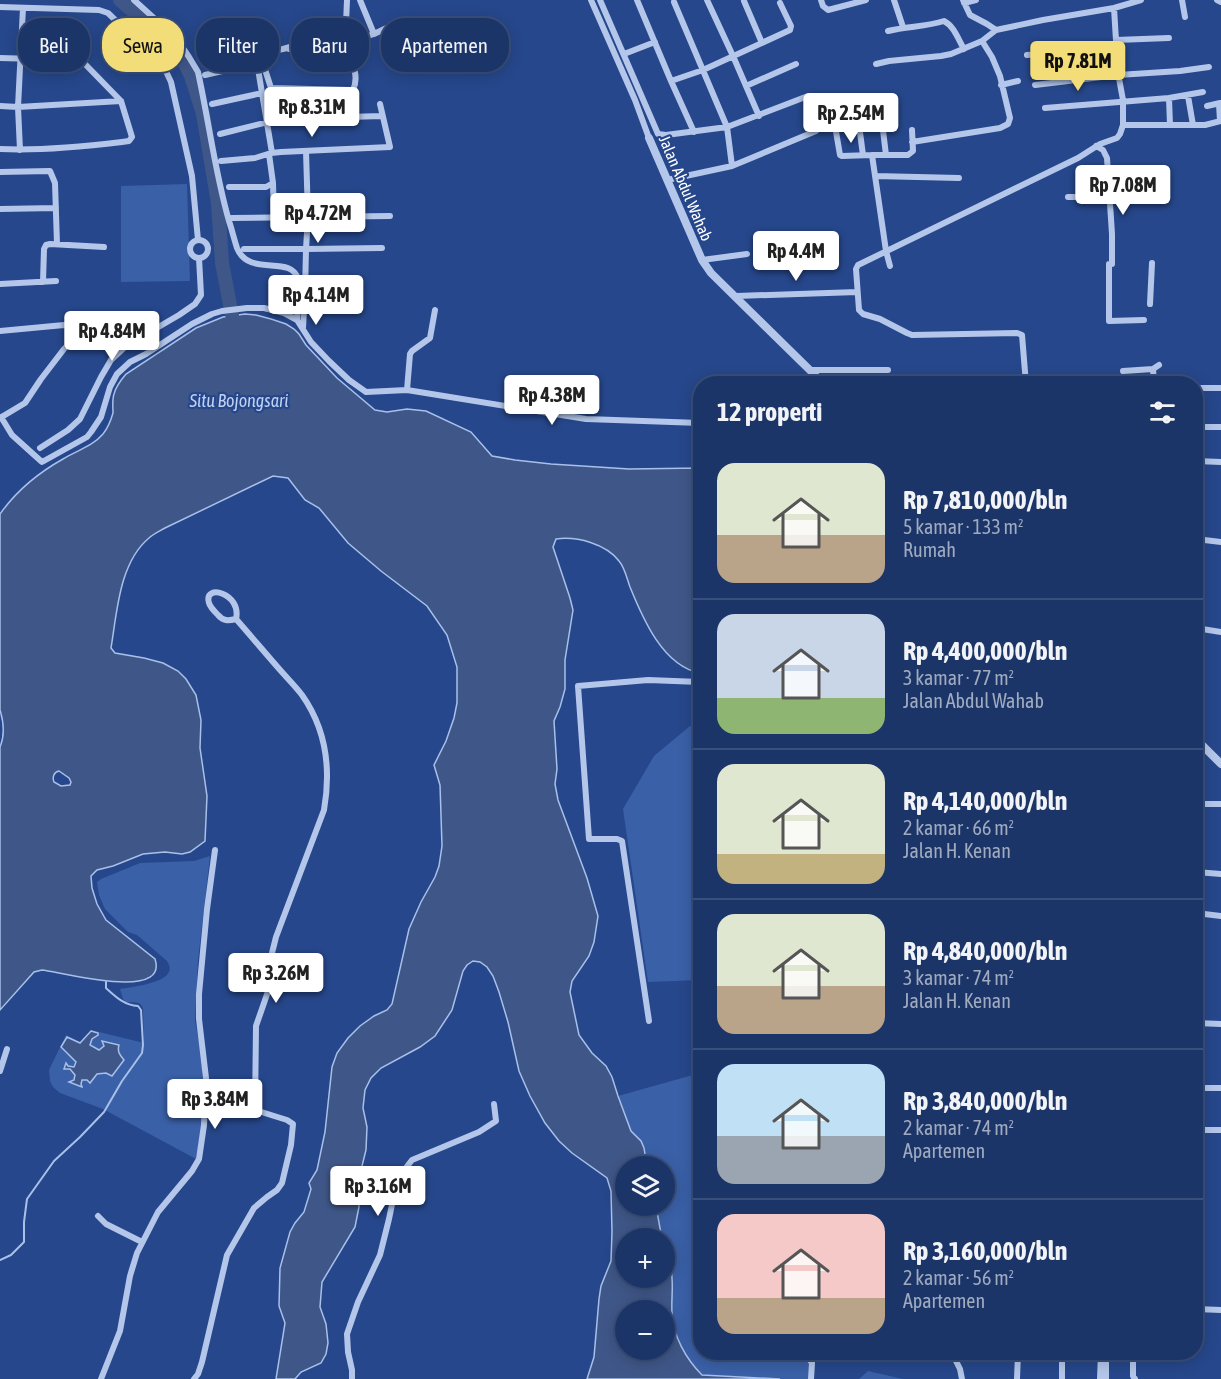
<!DOCTYPE html>
<html lang="id">
<head>
<meta charset="utf-8">
<style>
	:root { --surface:#1c3568; --page:#253d6e; --text:#f1f3f6; --muted:#a0abc0; --line:#3a507c; --accent:#f3dd79 }
	body { margin:0; font-family:"Asap Condensed",sans-serif; background:var(--page); color:var(--text); height:100vh; display:flex; flex-direction:column; font-size:22px; white-space:nowrap }
	* { box-sizing:border-box; margin:0 }
	p { font-size:20px; color:var(--muted) }
	.icon { flex:none; width:33px; height:33px; fill:none; stroke:currentColor; stroke-width:2; stroke-linecap:round; stroke-linejoin:round }
	.map { position:relative; flex:1; overflow:hidden }
	.panel { position:absolute; left:693px; top:376px; width:510px; height:984px; display:flex; flex-direction:column; background:var(--surface); border-radius:24px; box-shadow:0 3px 15px #0003,0 0 0 2px var(--line) }
	.panel>* { flex:none }
	.hud { position:absolute; left:18px; top:18px; width:570px; height:54px; display:flex; gap:12px }
	.fabs { position:absolute; left:615px; top:1156px; display:grid; gap:12px }
	.fabs a { display:grid; place-items:center; width:60px; height:60px; border-radius:50%; background:var(--surface); box-shadow:0 3px 15px #0003,0 0 0 2px var(--line); font-size:30px }
	.price { position:absolute; translate:-50% -51px; padding:0 14px; border-radius:6px; background:#fff; color:#222; font-size:20px; line-height:39px; filter:drop-shadow(0 2px 3px #0008) }
	.price::after { content:''; position:absolute; left:50%; top:36px; width:18px; height:14px; margin-left:-9px; background:inherit; clip-path:polygon(0 0,100% 0,50% 100%) }
	.price.on { background:var(--accent); color:#111 }
	ul { padding:0; list-style:none }
	li { display:flex; align-items:center; gap:18px; height:150px; padding:0 24px }
	li+li { border-top:2px solid var(--line) }
	li span { display:grid; place-items:center; flex:none; width:168px; height:120px; border-radius:18px; color:#555 }
	li>.icon { margin-inline-start:auto }
	span .icon { width:72px; height:72px; fill:#fffc; stroke-width:1 }
	li b { font-size:26px }
	h2 { display:flex; justify-content:space-between; align-items:center; height:72px; padding:0 24px; font-size:26px }
	.chip { padding:0 21px; border-radius:24px; background:var(--surface); box-shadow:0 3px 15px #0003,0 0 0 2px var(--line); font-size:21px; line-height:54px }
	.chip.on { background:var(--accent); color:#111 }
	.map>svg:first-child { display:block }
	.green { fill:#3a60a7 }
	.water { fill:#3f5788; stroke:#a8c0ea; stroke-width:1.5; fill-rule:evenodd }
	.lines { fill:none; stroke-linecap:round; stroke-linejoin:round }
	.stream { stroke:#a8c0ea; stroke-width:2 }
	.river { stroke:#3f5788; stroke-width:14 }
	.minor { stroke:#b4c7ea; stroke-width:6 }
	.tertiary { stroke:#b4c7ea; stroke-width:8 }
	.labels { text-anchor:middle; dominant-baseline:central; stroke-width:4.5; stroke-linejoin:round; paint-order:stroke }
	.street-label { font-size:16px; fill:#fff; stroke:#26478b }
	.water-label { font-size:18px; font-style:italic; fill:#c0d1f1; stroke:#26478b }
</style>
</head>
<body>
<div class="map">
<svg width="1221" height="1379" viewBox="0 0 1221 1379">
	<rect width="100%" height="100%" fill="#26478b"/>
	<path class="green" d="M187,184L190,281L121,282V186Z
		M690,726H700V981V980L648,982L623,809L654,756Z
		M210,856L198,960L195,1021L201,1052L203,1079V1115L196,1159L103,1109L60,1093L53,1087L50,1081L49,1070L66,1035L80,1042L82,1041L91,1030L144,1043L143,1008C140,1000 133,1003 126,1002L123,999L120,989C132,987 158,984 167,975C171,970 170,966 167,961L137,935L128,932L105,909L99,895L97,882L101,879L140,863L194,861Z
		M700,1073V1353H809L813,1379H780L702,1375C686,1358 673,1337 672,1313C671,1299 673,1285 671,1271C670,1260 665,1251 664,1239H662L656,1206H664V1167H647L644,1148L641,1141L631,1131L618,1096Z
		M868,1371L903,1379H859Z"/>
	<path class="water" d="M245,314L256,315L271,319L286,324L294,329L299,334L306,345L337,378L375,410L387,412L407,409L426,411L471,432L492,456L515,460L551,464L629,469L700,468V673C663,666 643,619 630,587C627,579 625,568 619,561C606,544 577,536 556,539L553,547L570,598L573,610L565,660V689L560,707L554,721L557,769L555,784L558,800L587,878L598,916L594,942L589,956L572,981L570,992L579,1035L592,1053L606,1066L612,1077L618,1096L631,1131L641,1141L644,1148L647,1167H626V1206H656L662,1239H626V1278H664L665,1248C667,1255 670,1263 671,1270C674,1284 671,1299 672,1313C673,1336 686,1359 702,1375L780,1379H587L594,1357L599,1299L601,1286L611,1261L612,1232L611,1191L607,1178L572,1153L559,1141L545,1123L530,1096L519,1071L508,1022L499,992L493,976L487,967L480,962L473,961L467,965L463,971L452,1010L435,1036L420,1047L381,1068L371,1078L365,1090L363,1108L367,1127L366,1150L357,1186L359,1207L355,1227L322,1282L320,1307L326,1324L328,1343L326,1354L321,1363L301,1372L295,1379H276L285,1323L279,1306L280,1268L290,1232L295,1223L304,1212L311,1189L309,1183L317,1170L325,1132L332,1067L337,1053L348,1038L360,1026L374,1016L387,1010L392,1004L409,929L421,902L435,877L439,866L442,846L440,785L434,765L446,741L454,718L457,703V667L447,635L427,606L381,571L348,543L319,508L305,500L288,478L273,476L165,528C160,531 153,534 149,538C119,563 117,613 111,648L115,653L144,658L163,663L178,671L186,679L196,695L201,720L200,748L207,796L205,841L190,852L182,854L165,852L143,854L113,866L97,870L91,876L92,888L97,904L106,920L155,959C169,1002 61,972 42,970L34,972L0,1010V747C5,735 4,723 0,710V514C17,490 38,473 63,459C76,451 93,446 103,434C107,429 111,420 113,413C113,407 112,400 114,394C116,386 120,381 126,374L196,328L223,317ZM59,771L69,778L71,782L70,785L61,786L54,782C52,777 54,772 59,771ZM626,1311H664V1350H626Z
		M91,1031L98,1033V1035L92,1039L90,1045L99,1050L104,1046L102,1041L119,1045C117,1052 120,1055 124,1060L112,1076L106,1073L97,1074L90,1083L87,1080H82L81,1084L82,1087L69,1082L74,1080L75,1075L70,1069H64L66,1063L68,1066L74,1067L76,1062L61,1047L67,1037L80,1043Z"/>
	<g class="lines">
		<path class="stream" d="M0,1260L11,1255L24,1242V1222L27,1199L54,1161L80,1137L104,1112L122,1081L142,1053L143,1045L141,1010L138,1006C124,1005 116,997 106,988V982"/>
		<path class="river" d="M120,0L178,50L191,76L203,114L218,203L222,263L232,315"/>
		<path class="minor" d="M134,0L176,38L189,57L198,72C209,122 215,173 229,221C232,230 234,239 237,248C249,278 291,254 298,279C300,285 297,311 297,320
			M360,0L374,34
			M591,0L635,100L649,138
			M600,0L658,134L666,135L727,127L808,96
			M637,0L671,81L694,132
			M707,0L733,56L759,116
			M821,0L823,6L828,10L866,0
			M894,0L903,27
			M963,0L970,15L987,24L996,30
			M1182,0L1185,17
			M1217,0L1221,2
			M744,1L762,43
			M674,2L727,127L732,166
			M964,3L976,0
			M0,7L99,10L108,13L164,67L171,82L192,176L198,240
			M888,31C907,26 926,27 944,21C954,26 958,39 964,49
			M332,38C346,53 362,70 353,90L271,88L261,57L263,53L283,49L318,39L332,38L344,29L346,24L347,0
			M358,39L374,34L401,21
			M1116,40L1169,38
			M289,49L344,51
			M624,54L655,42
			M1027,55L1116,48
			M0,58L71,60H79L84,63L121,101L132,137L129,141L122,142C81,147 41,151 0,149
			M876,64L889,61L941,56L951,54L982,41L996,30L1043,20L1114,8L1141,0
			M205,75L257,63L272,153
			M671,81L703,70L790,30L791,26L780,3
			M1001,85L1018,81
			M1035,85L1118,75L1180,71L1209,67
			M746,86L796,64
			M1188,96L1193,125
			M1169,98L1170,125
			M212,104L262,93
			M1219,104L1220,121
			M0,106L18,107L121,101
			M1207,106L1220,103
			M1045,108L1169,98L1203,92
			M882,122L886,155
			M859,125L863,155
			M1123,125H1205L1221,121
			M835,126L840,155L842,156L872,155
			M220,134L280,119L382,116
			M912,142L1000,128L1008,124L1010,118L1000,76L992,57L982,41
			M1096,146L1103,150L1107,158L1112,234V264
			M20,150L18,107L23,8
			M221,161L255,158L271,153L281,152L390,147L380,104
			M0,172L50,171L55,183L57,244
			M875,176L959,178
			M667,180L732,166L816,131
			M273,183L274,218
			M229,187H266L273,183L269,154
			M1068,197H1109
			M0,209L56,208
			M232,218L308,217L306,151
			M190 249a9 9 0 1 1 18 0a9 9 0 1 1-18 0Z
			M244,249H306L308,217L390,216
			M702,260L747,254
			M1109,264V321L1144,320
			M890,266L886,251L872,155H908L913,151L912,130
			M43,282L44,249L46,245L50,244L104,247
			M0,284L56,281
			M736,296L857,292
			M1150,304L1152,263
			M303,328L305,292L306,249L382,248
			M0,331L64,325L74,326L77,329L74,339L64,349L41,379L25,403L0,418
			M810,370H888
			M1123,371L1153,369
			M1026,384L1022,335L1017,333L912,335L907,333L880,319L863,314L859,310L856,269L858,265L1078,158L1100,144L1117,138L1120,134L1123,125V100L1118,73L1114,8
			M1154,384L1153,369L1159,365
			M1196,388H1221
			M407,390L410,354L412,351L430,338L435,310
			M1,417L12,435L42,462L87,437L91,432L101,417L110,387L117,374L130,362L146,354L192,324L212,314L222,311L247,308H264L284,313L297,320L311,342L329,361L349,380L366,392L407,390L586,419L700,423
			M1196,427H1221
			M40,448L68,430L80,419L101,377L111,360L126,346L179,315L195,304L201,295L199,258
			M1196,461L1221,462
			M1196,539L1221,542
			M1196,628L1221,632
			M1196,804H1221
			M1196,872L1221,874
			M1196,913L1221,916
			M649,1021L622,841L617,839H589L578,686L648,680L700,682
			M1196,1023L1221,1024
			M0,1071L7,1049
			M1196,1081L1198,1088H1221
			M1197,1099L1198,1088
			M1196,1130H1221
			M98,1216L106,1224L142,1242
			M1196,1309L1221,1310
			M808,1353L807,1356L812,1363L811,1379
			M952,1353L960,1369L962,1379
			M1062,1353V1379
			M1133,1353V1376L1135,1379
			M101,1379L120,1331L130,1276L137,1253L158,1212L192,1171L199,1159L204,1125L206,1078L199,1019V994L207,909L215,850
			M194,1379L198,1374L202,1362L227,1255L254,1208L267,1197L277,1190L282,1183L291,1145L293,1124L287,1120L255,1110L256,1026L272,980L270,963L272,953L276,937L324,810C331,770 326,729 302,695C296,687 288,679 281,671C266,654 251,636 236,619C242,593 203,583 209,603C210,607 215,612 218,615C223,621 228,621 236,619
			M352,1379V1370L348,1352L347,1334L358,1302L380,1255L389,1219L395,1190L402,1173L412,1160L479,1132L496,1121L494,1104
			M1017,1379L1018,1353
			M1100,1379L1101,1353
			M1106,1379V1353"/>
		<path class="tertiary" d="M649,138L702,260L711,273L824,384
			M1196,739L1221,764"/>
	</g>
	<g class="labels">
		<g class="street-label">
			<text transform="translate(686 188) rotate(67)">Jalan Abdul Wahab</text>
		</g>
		<g class="water-label">
			<text x="239" y="400">Situ Bojongsari</text>
		</g>
	</g>
</svg>
<div class="fabs">
<a><svg class="icon" aria-label="layers" viewBox="0 0 24 24"><path d="M12 4l9 5-9 5-9-5zM3 14l9 5 9-5"/></svg></a>
<a>+</a>
<a>−</a>
</div>
<b class="price on" style="left:1078px;top:92px">Rp 7.81M</b>
<b class="price" style="left:312px;top:138px">Rp 8.31M</b>
<b class="price" style="left:851px;top:144px">Rp 2.54M</b>
<b class="price" style="left:1123px;top:216px">Rp 7.08M</b>
<b class="price" style="left:318px;top:244px">Rp 4.72M</b>
<b class="price" style="left:796px;top:282px">Rp 4.4M</b>
<b class="price" style="left:316px;top:326px">Rp 4.14M</b>
<b class="price" style="left:112px;top:362px">Rp 4.84M</b>
<b class="price" style="left:552px;top:426px">Rp 4.38M</b>
<b class="price" style="left:276px;top:1004px">Rp 3.26M</b>
<b class="price" style="left:215px;top:1130px">Rp 3.84M</b>
<b class="price" style="left:378px;top:1217px">Rp 3.16M</b>
<div class="hud">
<a class="chip">Beli</a>
<a class="chip on">Sewa</a>
<a class="chip">Filter</a>
<a class="chip">Baru</a>
<a class="chip">Apartemen</a>
</div>
<section class="panel">
<h2>12 properti<svg class="icon" aria-label="filters" viewBox="0 0 24 24"><path d="M4 7h16M4 17h16"/><circle cx="9" cy="7" r="2"/><circle cx="15" cy="17" r="2"/></svg></h2>
<ul>
<li><span style="background:linear-gradient(#dfe7d0 60%,#b9a48a 0)"><svg class="icon" aria-label="home" viewBox="0 0 24 24"><path d="M3 11l9-7 9 7M6 9v11h12V9"/></svg></span><div><b>Rp 7,810,000/bln</b><p>5 kamar · 133 m²</p><p>Rumah</p></div></li>
<li><span style="background:linear-gradient(#c9d6e8 70%,#8fb573 0)"><svg class="icon" aria-label="home" viewBox="0 0 24 24"><path d="M3 11l9-7 9 7M6 9v11h12V9"/></svg></span><div><b>Rp 4,400,000/bln</b><p>3 kamar · 77 m²</p><p>Jalan Abdul Wahab</p></div></li>
<li><span style="background:linear-gradient(#dfe7d0 75%,#c2b280 0)"><svg class="icon" aria-label="home" viewBox="0 0 24 24"><path d="M3 11l9-7 9 7M6 9v11h12V9"/></svg></span><div><b>Rp 4,140,000/bln</b><p>2 kamar · 66 m²</p><p>Jalan H. Kenan</p></div></li>
<li><span style="background:linear-gradient(#dfe7d0 60%,#b9a48a 0)"><svg class="icon" aria-label="home" viewBox="0 0 24 24"><path d="M3 11l9-7 9 7M6 9v11h12V9"/></svg></span><div><b>Rp 4,840,000/bln</b><p>3 kamar · 74 m²</p><p>Jalan H. Kenan</p></div></li>
<li><span style="background:linear-gradient(#bfe0f5 60%,#9aa5b1 0)"><svg class="icon" aria-label="home" viewBox="0 0 24 24"><path d="M3 11l9-7 9 7M6 9v11h12V9"/></svg></span><div><b>Rp 3,840,000/bln</b><p>2 kamar · 74 m²</p><p>Apartemen</p></div></li>
<li><span style="background:linear-gradient(#f6c9c9 70%,#b9a48a 0)"><svg class="icon" aria-label="home" viewBox="0 0 24 24"><path d="M3 11l9-7 9 7M6 9v11h12V9"/></svg></span><div><b>Rp 3,160,000/bln</b><p>2 kamar · 56 m²</p><p>Apartemen</p></div></li>
</ul>
</section>
</div>
</body>
</html>
